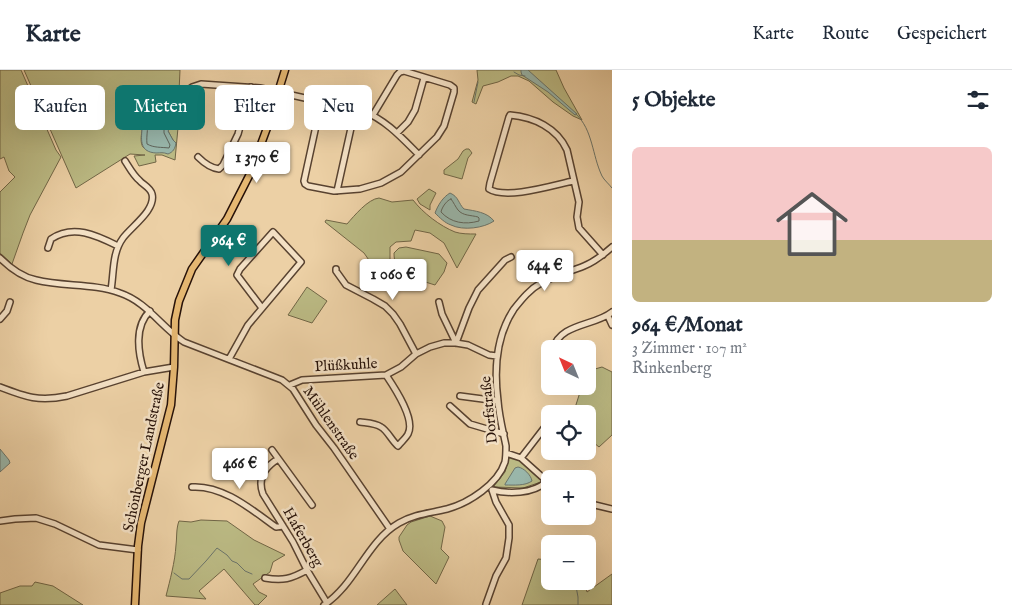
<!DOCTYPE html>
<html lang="de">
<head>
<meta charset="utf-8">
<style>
	:root { --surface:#fff; --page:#f2f2f3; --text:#1f2937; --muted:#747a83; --line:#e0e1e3; --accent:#0f766e }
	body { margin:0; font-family:"IM FELL English",serif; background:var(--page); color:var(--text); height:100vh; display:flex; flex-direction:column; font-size:19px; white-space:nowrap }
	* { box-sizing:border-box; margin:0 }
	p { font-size:16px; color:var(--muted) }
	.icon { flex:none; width:28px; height:28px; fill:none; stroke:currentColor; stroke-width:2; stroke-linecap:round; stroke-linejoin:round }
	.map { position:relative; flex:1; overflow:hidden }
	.side { display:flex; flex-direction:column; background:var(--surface); width:400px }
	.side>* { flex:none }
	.top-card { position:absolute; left:15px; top:15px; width:475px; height:45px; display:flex; gap:10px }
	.needle { width:32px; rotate:317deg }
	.buttons { position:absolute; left:541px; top:270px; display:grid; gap:10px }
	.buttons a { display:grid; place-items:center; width:55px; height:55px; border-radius:8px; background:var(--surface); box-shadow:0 5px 20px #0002; font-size:25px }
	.price { position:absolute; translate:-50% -42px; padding:0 11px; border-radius:5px; background:#fff; color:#222; font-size:16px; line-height:32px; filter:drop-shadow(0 1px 2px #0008) }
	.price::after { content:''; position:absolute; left:50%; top:30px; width:15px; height:11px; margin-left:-8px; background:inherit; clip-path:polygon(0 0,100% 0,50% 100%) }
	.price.current { background:var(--accent); color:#fff }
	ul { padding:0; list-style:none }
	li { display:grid; align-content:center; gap:10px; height:265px; padding:0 20px }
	li span { display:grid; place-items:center; height:155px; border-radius:8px; color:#555 }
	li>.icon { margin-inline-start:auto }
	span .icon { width:90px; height:90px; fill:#fffc; stroke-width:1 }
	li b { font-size:21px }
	h2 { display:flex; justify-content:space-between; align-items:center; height:60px; padding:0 20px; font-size:21px }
	.tag { padding:0 18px; border-radius:8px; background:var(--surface); box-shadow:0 5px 20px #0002; font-size:18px; line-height:45px }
	.tag.current { background:var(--accent); color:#fff }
	header { display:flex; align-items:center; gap:30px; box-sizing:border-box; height:70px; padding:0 25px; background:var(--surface); border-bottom:1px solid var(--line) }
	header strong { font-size:24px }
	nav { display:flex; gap:28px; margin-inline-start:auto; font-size:18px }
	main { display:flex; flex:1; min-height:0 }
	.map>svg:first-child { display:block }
	.green { fill:#bbba84; stroke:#716646; fill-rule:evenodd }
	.water { fill:#99b6aa; stroke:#6b746a }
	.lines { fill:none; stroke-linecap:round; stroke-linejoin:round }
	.shore { stroke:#60645a; stroke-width:1 }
	.stream { stroke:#6b746a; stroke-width:1 }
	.minor-casing { stroke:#584230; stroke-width:8 }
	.major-casing { stroke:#271209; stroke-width:9 }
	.minor { stroke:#f3e0c4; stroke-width:5 }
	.major { stroke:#e6b872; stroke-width:6 }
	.labels { text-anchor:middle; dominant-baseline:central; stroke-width:5; stroke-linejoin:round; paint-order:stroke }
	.street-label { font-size:15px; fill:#271209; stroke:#f3e0c4 }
</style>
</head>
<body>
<header>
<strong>Karte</strong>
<nav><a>Karte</a><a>Route</a><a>Gespeichert</a></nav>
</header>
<main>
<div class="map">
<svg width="612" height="535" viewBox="0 0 612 535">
	<rect width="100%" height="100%" fill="#ecd0a5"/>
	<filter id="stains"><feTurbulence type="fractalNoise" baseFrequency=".004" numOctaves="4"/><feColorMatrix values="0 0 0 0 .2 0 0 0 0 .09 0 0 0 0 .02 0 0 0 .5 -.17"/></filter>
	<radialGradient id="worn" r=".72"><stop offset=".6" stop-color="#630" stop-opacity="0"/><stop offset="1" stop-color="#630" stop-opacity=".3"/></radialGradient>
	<path class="green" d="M0,0H21L56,80L61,87L30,145L23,163L12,194L0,183V122L15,107L9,101L4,87L0,89Z
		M24,0H180L179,22L190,24L179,47L175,90L162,85H155L156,92L139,96L134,86L145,85L130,84L76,118ZM150,33L154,41L160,47L173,70L163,82C157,82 147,82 143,77C137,69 147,42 150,33Z
		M477,0H556L564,18L582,50L573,46L553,32L529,11L518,6H511L498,12L483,16L476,34L472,32L478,10Z
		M466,79H469L472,83L468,88L462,109L444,104V100L458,89L463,81Z
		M429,119L436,123L430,135V140L420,134L417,129Z
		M379,128L392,132L413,130C423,143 440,156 455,162C461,164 469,164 476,164L457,198L444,173L430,163L415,160L411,171L396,172L390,177V190L394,205V209L380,206L364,183L325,152L326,150L347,154C354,146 368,129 379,128Z
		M406,177L439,184L447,193L444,202L435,215L403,205C396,199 394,191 394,183L399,178Z
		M307,217L327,231L312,253L288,245Z
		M602,297L612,302V365L599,377L588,368V344H573L582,316H588V301Z
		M510,387C521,387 535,403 544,411L523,418L495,417L494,416L505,402L508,391V390Z
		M430,446L442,451L445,457L441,479L449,487L436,514L403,481L399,470V467L407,455L411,452Z
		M201,450L227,451L254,470L285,485L273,492L270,502L253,514L259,522L267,526L258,535H255L224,499L199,521L206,529L166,526C170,510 175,492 176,475C177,467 176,459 179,451L191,452Z
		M538,489L550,490V511H584L587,522L612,504V535H522Z
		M35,512L53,516L83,535H0V523L20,516H32Z
		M395,519L407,535H377Z"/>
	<path class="water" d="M521,0H528L577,44L575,45L548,22L522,5L521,2Z
		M150,33C154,42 158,46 167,50C170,54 171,57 168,61L173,70L176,73C175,79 173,82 168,84C163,82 161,83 156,83C140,82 141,71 142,59L138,57L139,54L143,53L140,41L143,34Z
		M450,123C459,127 458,133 464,139C475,141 487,142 494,151C484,158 463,161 451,155C445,153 440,148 435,143C438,135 443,127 450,123Z
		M0,379L9,390L10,393L0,402Z
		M518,397C524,398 531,405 532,411C525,416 514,415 505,415V414L515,398Z"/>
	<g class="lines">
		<path class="shore" d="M149,45L157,51L164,54V63L170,75L169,78C161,77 154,78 147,74C146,65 149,56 147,47Z
			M451,129C454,133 455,136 458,140C463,146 471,145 478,147L479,148V151C465,155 451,153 441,142C442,137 447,130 451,129Z"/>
		<path class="stream" d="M514,2L519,5L525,6
			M474,32L478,12
			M576,44C593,60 592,85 602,106C604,110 609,114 612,118
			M174,503L182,509H189L206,491L217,478L227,485L232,491L237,493L245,501L252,504
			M575,511L578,527V535"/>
		<g class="minor-casing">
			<path id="minor" d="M192,17L201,14L260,18L363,41C386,50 402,68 419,85
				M321,33L304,111L305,114L308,116L334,121L360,119L381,113L401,102L437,67L444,56L454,22V18L450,15L404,1L400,2L397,5L373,45
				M397,63L408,52L415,40L424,8
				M198,87C204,93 210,98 219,99L223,95L238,64L251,17
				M573,111C554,115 506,130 489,119L490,113L509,47L510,45C534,47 557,58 567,80L579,132L577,147L579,158L603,185
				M337,121L355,40
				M48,178L51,169C73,154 96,165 118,176
				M0,188C10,198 22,207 36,210C64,217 93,213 120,223C147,232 161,257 184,272L282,310L293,319L316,355L334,378L390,459
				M336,199V201L346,215L373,229L385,236L393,244L400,254L416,284
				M111,220C114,202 112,183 123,168C132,156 156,140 152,124C150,117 143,115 139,110C133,105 129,97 125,91
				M439,232L442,244L456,273
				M608,246L612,255
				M0,249L7,241L10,232
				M456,273L469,238L478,220L505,190L511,187
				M553,279C560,253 595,256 612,242
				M229,289L248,255L301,192L273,162L240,199L237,205L262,238
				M144,302C138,283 134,256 150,241
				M550,306L548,312L550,314
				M290,315L302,310L386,305L401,297L416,284L430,277L444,273H456L468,275L489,285L497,286
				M0,317C26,327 39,332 67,326L144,302L174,297
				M460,326L498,331
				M450,336L470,354L504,364
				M360,352C367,353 375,353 381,357C387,360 392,371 398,376C401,372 406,368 408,364C416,349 394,317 386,305
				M272,380L312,435
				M506,383L521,388L550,414
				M521,388L548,353L549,347
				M278,389C265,397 257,408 263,424L293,472L307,500L327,533
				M192,417C223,415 252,440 276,457L283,456
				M492,420C508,424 533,424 546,412
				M588,434L595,435L612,439
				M0,451L15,449L36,448L55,454L99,475L138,480
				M265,508C283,511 291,509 307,500
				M486,534L496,506L506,488L509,468V455L496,432L492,420
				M324,535C356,514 366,472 399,453C414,444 431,443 447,439C469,433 498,414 505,392C506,387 506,381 506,376C503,361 499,346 498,331C494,300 496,266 514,239C522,229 530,219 541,213C555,206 569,202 584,196C594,192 603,185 612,177"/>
		</g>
		<g class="major-casing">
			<path id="major" d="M135,535L138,476L141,453L171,335L174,297L175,250L179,231L192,199L227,149L250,104L267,58L285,0"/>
		</g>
		<use href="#minor" class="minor"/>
		<use href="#major" class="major"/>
	</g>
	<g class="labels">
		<g class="street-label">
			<text transform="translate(346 295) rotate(-3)">Plüßkuhle</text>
			<text transform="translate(489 340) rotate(-96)">Dorfstraße</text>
			<text transform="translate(331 353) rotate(55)">Mühlenstraße</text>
			<text transform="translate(144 387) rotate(-78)">Schönberger Landstraße</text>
			<text transform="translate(303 467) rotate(60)">Haferberg</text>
		</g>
	</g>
	<rect width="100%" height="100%" filter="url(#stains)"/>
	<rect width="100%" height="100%" fill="url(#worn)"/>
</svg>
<div class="buttons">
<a><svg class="needle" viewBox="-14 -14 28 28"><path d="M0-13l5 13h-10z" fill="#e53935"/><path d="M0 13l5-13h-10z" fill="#747a83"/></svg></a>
<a><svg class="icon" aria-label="locate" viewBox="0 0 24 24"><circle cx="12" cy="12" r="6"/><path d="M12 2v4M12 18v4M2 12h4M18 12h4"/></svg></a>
<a>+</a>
<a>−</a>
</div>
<b class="price" style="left:257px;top:114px">1 370 €</b>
<b class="price current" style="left:229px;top:197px">964 €</b>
<b class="price" style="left:545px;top:222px">644 €</b>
<b class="price" style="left:393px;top:231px">1 060 €</b>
<b class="price" style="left:240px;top:420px">466 €</b>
<div class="top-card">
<a class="tag">Kaufen</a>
<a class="tag current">Mieten</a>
<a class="tag">Filter</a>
<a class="tag">Neu</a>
</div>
</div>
<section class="side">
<h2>5 Objekte<svg class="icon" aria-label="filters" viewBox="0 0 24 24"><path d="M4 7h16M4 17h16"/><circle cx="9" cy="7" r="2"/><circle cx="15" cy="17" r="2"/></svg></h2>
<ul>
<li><span style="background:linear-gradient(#f6c9c9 60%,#c2b280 0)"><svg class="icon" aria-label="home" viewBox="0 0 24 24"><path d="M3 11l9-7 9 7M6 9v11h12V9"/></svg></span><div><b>964 €/Monat</b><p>3 Zimmer · 107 m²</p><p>Rinkenberg</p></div></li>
</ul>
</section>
</main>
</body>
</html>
